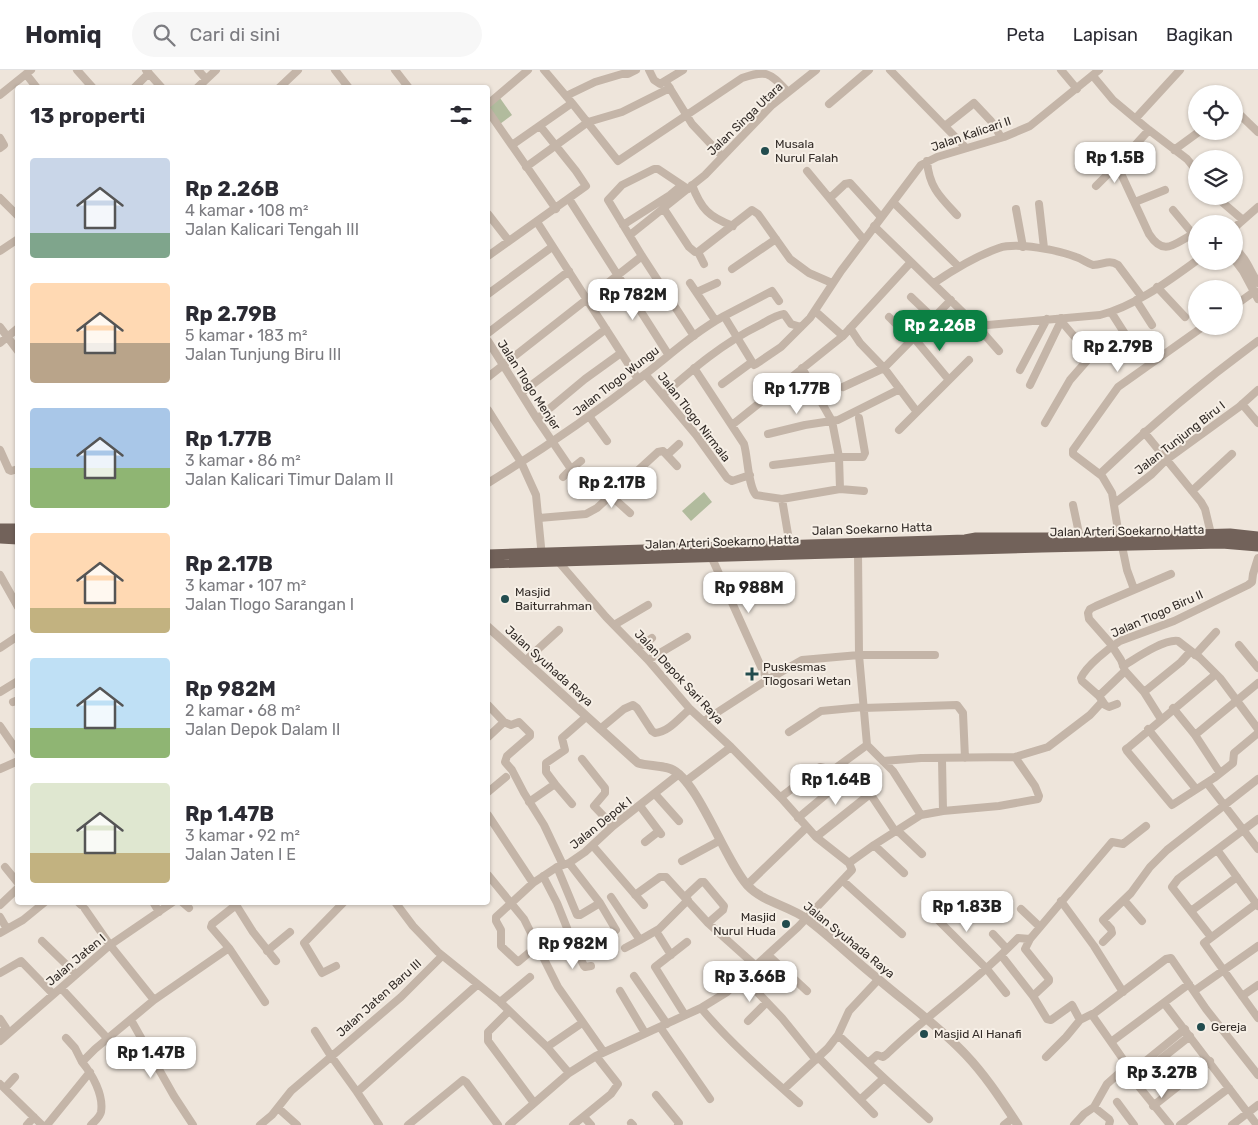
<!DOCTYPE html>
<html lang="id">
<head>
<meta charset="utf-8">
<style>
	:root { --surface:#fff; --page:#f7f7f7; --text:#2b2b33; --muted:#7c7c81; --line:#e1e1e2; --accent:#0b8043 }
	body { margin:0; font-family:Rubik,sans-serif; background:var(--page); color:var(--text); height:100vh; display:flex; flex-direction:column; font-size:19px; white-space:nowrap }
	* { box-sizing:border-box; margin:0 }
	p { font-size:16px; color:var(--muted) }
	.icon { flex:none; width:28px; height:28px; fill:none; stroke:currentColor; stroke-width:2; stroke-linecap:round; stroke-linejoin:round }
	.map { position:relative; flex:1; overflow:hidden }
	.details { position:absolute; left:15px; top:15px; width:475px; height:820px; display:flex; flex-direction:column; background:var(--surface); border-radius:5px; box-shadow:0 1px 4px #0004 }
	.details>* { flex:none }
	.controls { position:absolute; left:1188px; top:15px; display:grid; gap:10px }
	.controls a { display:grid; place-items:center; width:55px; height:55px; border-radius:50%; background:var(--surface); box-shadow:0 1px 4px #0004; font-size:25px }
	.price { position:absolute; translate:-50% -42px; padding:0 11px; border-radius:10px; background:#fff; color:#222; font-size:16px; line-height:32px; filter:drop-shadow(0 1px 2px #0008) }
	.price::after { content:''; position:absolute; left:50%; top:30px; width:15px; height:11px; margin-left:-8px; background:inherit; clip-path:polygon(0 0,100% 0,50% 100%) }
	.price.current { background:var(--accent); color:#fff }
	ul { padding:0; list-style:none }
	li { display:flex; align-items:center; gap:15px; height:125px; padding:0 15px }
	li span { display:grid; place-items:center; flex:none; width:140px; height:100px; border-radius:5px; color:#555 }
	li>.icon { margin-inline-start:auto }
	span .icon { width:60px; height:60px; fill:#fffc; stroke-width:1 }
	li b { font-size:21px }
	h2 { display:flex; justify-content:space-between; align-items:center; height:60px; padding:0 15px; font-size:21px }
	header { display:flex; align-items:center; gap:30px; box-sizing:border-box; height:70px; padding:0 25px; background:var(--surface); border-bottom:1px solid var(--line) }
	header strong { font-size:24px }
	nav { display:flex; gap:28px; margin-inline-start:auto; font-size:18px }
	.search { width:350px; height:45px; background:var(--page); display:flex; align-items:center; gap:12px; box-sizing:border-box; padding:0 18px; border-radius:28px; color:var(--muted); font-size:19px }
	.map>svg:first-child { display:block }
	.green { fill:#b1bb9d }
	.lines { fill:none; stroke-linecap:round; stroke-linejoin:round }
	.minor { stroke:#c4b5a8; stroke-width:8 }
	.tertiary { stroke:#c4b5a8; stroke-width:9 }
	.primary { stroke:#72625a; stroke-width:11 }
	.poi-dot { fill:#224c4e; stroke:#f6efe6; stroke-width:2 }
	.labels { text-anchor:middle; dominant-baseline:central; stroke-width:4; stroke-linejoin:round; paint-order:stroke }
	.street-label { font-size:12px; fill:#322b27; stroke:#f6efe6 }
	.poi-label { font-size:12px; fill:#322b27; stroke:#f6efe6; text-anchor:start }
</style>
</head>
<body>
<header>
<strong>Homiq</strong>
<div class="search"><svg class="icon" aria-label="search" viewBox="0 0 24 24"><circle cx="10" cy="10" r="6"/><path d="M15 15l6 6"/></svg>Cari di sini</div>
<nav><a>Peta</a><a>Lapisan</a><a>Bagikan</a></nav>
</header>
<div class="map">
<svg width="1258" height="1055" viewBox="0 0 1258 1055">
	<rect width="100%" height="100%" fill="#eee5db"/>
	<path class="green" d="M500,28L512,45L500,54L488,37Z
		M704,422L712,432L691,451L682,441Z"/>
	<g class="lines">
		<path class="minor" d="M77,0L93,18
			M146,0L162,18
			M198,0L206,9
			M335,0L349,18
			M395,0L409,18
			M544,0L572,33L618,91L742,8C766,0 769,2 786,20
			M649,0L654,10L660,14L683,0
			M890,0L966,78
			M1061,0L1077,19
			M26,4L37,18
			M1093,6L1113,30L1149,60L1187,89L1196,100
			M666,12L692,54L722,86
			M134,18L149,3
			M197,18L216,0
			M279,18L298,0
			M1217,24H1219
			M0,25L31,0
			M566,26L595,12L622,4H628L636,0
			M488,34L528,0
			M829,34L869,0
			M1234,39L1258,62
			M488,41L556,139
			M1136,48L1180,0
			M945,56L974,33L991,51L1001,67
			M1149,60L1117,95L1149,164C1164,187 1174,174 1193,164L1196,165
			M0,68L4,75L0,78
			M512,75L572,33
			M1174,80L1200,61
			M927,91C929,117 940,127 957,145
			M526,97L588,52L622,42L670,18
			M807,101L864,170
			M692,115C701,139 709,147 733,156
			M1096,116L1117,95
			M688,119L658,99H654L622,115L608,130L642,186L694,266
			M1215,126L1243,150
			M0,128L18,146
			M830,128L845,114L850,113L881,147
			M569,129L668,284
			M893,132L959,197
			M1135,132L1165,120
			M1039,134L1044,178
			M664,139L689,177L695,182H698L752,140L758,144L790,189L809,203L832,213
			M1016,139L1023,177
			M1173,140L1193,164
			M488,144L509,171
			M537,152L638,309
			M623,155L670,125L682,115
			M874,156L977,256L999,281
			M1234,158L1258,137
			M630,165L705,105L772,35L816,0
			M1234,178C1246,187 1250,201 1258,213
			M0,181L18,169
			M698,182L704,194
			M488,186L586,116L576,101L540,56
			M1234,189L1243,201L1258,229
			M732,199L776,169
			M690,213L715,250
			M934,213C953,200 976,186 999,178C1017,172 1058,180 1076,187C1082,189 1087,193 1093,195C1104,195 1108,189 1118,195L1142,227
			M1157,217L1185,247
			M697,222L717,213
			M488,224L552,177
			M911,227L933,248
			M1136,230L1152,255
			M1234,236L1255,221
			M815,241L843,266
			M1111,242L1127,267
			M724,246L772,221L779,231
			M889,247L912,270
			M1061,251L1091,286
			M977,256L1100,245C1135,236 1167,212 1196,191
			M0,257L18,281
			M850,258L860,273L884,298L917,342
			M488,263L569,201
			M914,268L949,310
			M488,271L537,349L571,399
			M0,273L18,258
			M694,298L744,374C748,388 748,416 756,425L782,429L840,419L864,421
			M802,298L832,351L839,387L840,419
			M1020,300L1047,249
			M645,304L696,365L727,408L732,411L750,405
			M488,307L642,186
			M722,314L752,292
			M1030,315L1061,251V248
			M843,317L884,298L951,230
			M521,323L606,259
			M663,325C694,298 723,273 760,255C767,251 776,245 784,244L791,254L801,257
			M1242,334L1258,353
			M488,340L521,392L536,425L542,487
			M589,346L607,371
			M537,349L585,309L621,283
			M1045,353L1070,310L1091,286L1112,270
			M732,355L843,266L911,192
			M899,360L969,290
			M1144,362L1201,432L1205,439L1211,464
			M768,364L805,355L838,350L900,319
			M0,380L9,400L11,401L18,399
			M667,385L679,374
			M773,395L839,387H863L865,383L859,348
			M1100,404C1150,356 1202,312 1258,271
			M563,407L571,399L581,391
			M488,413C542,380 594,344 644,305C670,285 695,262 724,246L754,295L756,294L781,277L810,248L841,201L921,95L937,87L1004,67L1030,56L1099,0
			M1192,421L1232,384
			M610,425L630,443
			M782,429L790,476
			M1115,433L1152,404L1166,390L1239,337L1258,320
			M1073,435L1080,468
			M539,448L586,444L597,438L658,382L663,381L677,396
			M1119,466L1112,423L1102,406L1073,384V380L1118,317L1204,256
			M1122,476L1127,500L1134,519
			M858,482L859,585L867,675L893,701L921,745
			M711,486L767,610
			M0,505L18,537
			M614,555L648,535
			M1239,575L1258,598
			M0,578L18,566
			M637,579L652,568
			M1195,585L1216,562
			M648,590L687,567
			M525,591L559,560
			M1123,596C1135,589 1163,569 1178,571L1200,588L1220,608L1258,659
			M1216,604L1129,677L1126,679L1127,681L1172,735L1214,708L1233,693L1234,683L1258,663
			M0,622L18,611
			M1144,622L1181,592L1190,582
			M1099,626L1082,611L1081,608C1086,596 1109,578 1120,571L1174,551L1248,515L1252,512L1253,504L1258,488
			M13,632L18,630
			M1117,634L1109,637L1105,635L1099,626L1125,601
			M488,635L504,652L488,667
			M863,638L957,635L963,643L965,688
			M1173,638L1195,665L1220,703
			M1161,649L1144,622L1125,601L1121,590L1110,573L1089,549L1088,543L1090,539L1096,536L1171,504
			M704,651L767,610L802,590L859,585H935
			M504,652L511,655L519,652L530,663V666L507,686L505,692L512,700L524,723L544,755L563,795
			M0,656L18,682
			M600,659L624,639L633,635L637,638L652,661L655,663C669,662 680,647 690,639
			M1148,659L1196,719
			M789,662L821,641L863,637
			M1195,665L1258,613
			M582,689L605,718V723L594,736L613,756
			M942,689L943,741
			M883,691L921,688L1015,687L1048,677L1090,645L1102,632
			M0,699L18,691
			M686,711L731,677
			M1207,713L1258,779
			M555,714L572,734
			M865,716L895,761L900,763L922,784
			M488,722L506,707
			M655,724L679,751
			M781,727L820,697L833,700L867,675
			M529,732L555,714L546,702V693L565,680L562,668L586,647
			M640,736L661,764
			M488,745L533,813
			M798,748L835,717L837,714L833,700
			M816,767L870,724
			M645,772L659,761
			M874,775L904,803
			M593,776L644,835
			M1218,781L1258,836
			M682,791L719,771
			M569,793L600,833L616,860
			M849,793L874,775L921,745L943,741L999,736L1038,729L1039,726L1035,716L1015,687
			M5,797L18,813
			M557,797L577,845H580L600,833
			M488,805L524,849L558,917L603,981
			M543,806L557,833L573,873L543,887
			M843,811L902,864
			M747,815L807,757
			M635,825L660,807H666L708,853L756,896
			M611,827L640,870L659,859L688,830
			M685,827L701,812H704L724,836L723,840L708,853
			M1124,830L1142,851
			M1061,831L1094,876L1123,922
			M78,832L81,835
			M153,832L159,842
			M182,832L189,838
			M395,832L413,856L438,882L500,932L547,977L569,1003
			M1256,834L1204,873L1258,948
			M0,835L18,818
			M85,839L110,875L154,930
			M1021,839L1040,857
			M1191,841L1237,807
			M932,844L986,898L1006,923
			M0,847L7,859L0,863
			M7,859L23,850L45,832
			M656,861L671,885
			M1211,867L1172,817L1178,809L1258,749
			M42,871L76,904
			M1103,872L1112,863L1111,859L1103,850L1131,823L1150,797L1167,780L1258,709
			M573,873L584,896L585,897L591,896
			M537,876L518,892L501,876V860L496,851V847L533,813L557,797L569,793L585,782L613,756L679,704
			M625,878L640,870
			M1007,879L1018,868L1030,869
			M267,881L290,862
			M768,885L807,921
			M1001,885L1033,926L1047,949L1051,950L1072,935L1080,950
			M336,896L322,903L304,873L344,832
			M0,903L21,891L53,924
			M634,906L667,954
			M743,907L782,948L816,990
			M1189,914L1111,972L1092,945L1166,889L1171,888L1206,939L1258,1005
			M61,918L108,969
			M620,921L645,963
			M1194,921L1258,876
			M1033,926L1049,911V909L1025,879L1030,869L1112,772L1123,774L1146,756
			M1242,926L1258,915
			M265,932L229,878L211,857L212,854L236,835L253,862L276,891
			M500,932L530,907
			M1164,933L1257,1055
			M701,938C730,973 765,1003 799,1033
			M509,941L488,962V971L534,1033
			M685,945L655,897L687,872
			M0,949L6,958L0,964
			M131,950L174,1026L193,1055
			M748,951L767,932
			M660,957L710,1029
			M315,961L331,986L357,1022L379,1055
			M838,965L884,1008L861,1029
			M66,968L75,978L82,992
			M0,971L110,875L173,832
			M1111,972L1132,1002L1185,959
			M547,977L582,953
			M1046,987L1066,967L1080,950L1092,944
			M819,988L874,1044
			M868,993L877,985L883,987L887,984C925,947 969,917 1007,879L993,864
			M884,1008L929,1049
			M0,1014L42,1055
			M5,1018L15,1007
			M784,1019L828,978L838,965L849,941L878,910
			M357,1022L477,915
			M656,1025L679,1053L678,1055
			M1117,1032L1134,1055
			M1153,1036L1210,991
			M1094,1037L1109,1049L1110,1051L1109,1055
			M278,1038L297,1055
			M584,1047L591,1055
			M631,1053L633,1055
			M27,1055L34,1047
			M47,1055L90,1002
			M91,1055C95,1051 100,1047 101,1042C104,1025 92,1004 82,992L95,979L154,930L229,878
			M260,1055L272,1045L291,1021L401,927L442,886
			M408,1055L463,1010L466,1012L498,1055
			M509,1055L569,1003L596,986L701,938L727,922L798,857L852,800L849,793L816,767L783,730L731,677L690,639L648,590L606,547L557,490
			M573,1055L611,1024L618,1014L596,986
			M1004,1055L1013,1048
			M1074,1055L1084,1044L1094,1037L1107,1014L1126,997
			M1170,1055L1136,1013L1137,1008L1190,966
			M1180,1055L1229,1018
			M1232,1055L1258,1035"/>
		<path class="tertiary" d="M488,557L638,693C648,696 661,695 671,699C698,710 725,791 748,816C763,832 789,836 807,849C831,867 853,889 877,908C907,934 939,956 966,985C986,1006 1002,1031 1018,1055"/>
		<path class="primary" d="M0,459H18
			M0,468L18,469
			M488,485L965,470L976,468H1080L1230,464L1258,467
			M488,493L1042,477L1222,473L1258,476"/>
	</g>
	<g class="poi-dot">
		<circle cx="765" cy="81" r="5"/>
		<circle cx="505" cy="529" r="5"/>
		<path d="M749.5 596.5h5v5h5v5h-5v5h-5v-5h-5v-5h5z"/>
		<circle cx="786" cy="854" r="5"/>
		<circle cx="1201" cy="957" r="5"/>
		<circle cx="924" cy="964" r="5"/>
	</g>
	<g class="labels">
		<g class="street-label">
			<text transform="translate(745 49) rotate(-44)">Jalan Singa Utara</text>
			<text transform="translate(971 64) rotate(-19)">Jalan Kalicari II</text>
			<text transform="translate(616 311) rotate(-38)">Jalan Tlogo Wungu</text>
			<text transform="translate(529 315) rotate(57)">Jalan Tlogo Menjer</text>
			<text transform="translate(694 347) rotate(52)">Jalan Tlogo Nirmala</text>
			<text transform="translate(1180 368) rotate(-38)">Jalan Tunjung Biru I</text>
			<text transform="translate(872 459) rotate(-2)">Jalan Soekarno Hatta</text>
			<text transform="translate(1127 461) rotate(-1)">Jalan Arteri Soekarno Hatta</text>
			<text transform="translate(722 472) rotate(-2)">Jalan Arteri Soekarno Hatta</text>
			<text transform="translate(1157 544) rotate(-24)">Jalan Tlogo Biru II</text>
			<text transform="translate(549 596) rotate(42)">Jalan Syuhada Raya</text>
			<text transform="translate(679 607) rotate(47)">Jalan Depok Sari Raya</text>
			<text transform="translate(601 753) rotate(-39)">Jalan Depok I</text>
			<text transform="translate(849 870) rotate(39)">Jalan Syuhada Raya</text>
			<text transform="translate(76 890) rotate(-40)">Jalan Jaten I</text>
			<text transform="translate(379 928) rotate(-42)">Jalan Jaten Baru III</text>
		</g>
		<g class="poi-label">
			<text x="775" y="74">Musala<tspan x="775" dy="14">Nurul Falah</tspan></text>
			<text x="515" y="522">Masjid<tspan x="515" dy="14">Baiturrahman</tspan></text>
			<text x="763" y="597">Puskesmas<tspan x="763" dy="14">Tlogosari Wetan</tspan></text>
			<text x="776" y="847" text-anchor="end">Masjid<tspan x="776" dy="14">Nurul Huda</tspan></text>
			<text x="1211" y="957">Gereja</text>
			<text x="934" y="964">Masjid Al Hanafi</text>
		</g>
	</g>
</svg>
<div class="controls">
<a><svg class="icon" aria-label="locate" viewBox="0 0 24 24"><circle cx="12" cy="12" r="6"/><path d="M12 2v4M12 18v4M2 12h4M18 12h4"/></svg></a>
<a><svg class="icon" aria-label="layers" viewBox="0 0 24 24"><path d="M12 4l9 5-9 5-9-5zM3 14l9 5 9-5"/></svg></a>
<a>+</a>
<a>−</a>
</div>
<b class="price" style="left:1115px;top:114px">Rp 1.5B</b>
<b class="price" style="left:633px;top:251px">Rp 782M</b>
<b class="price current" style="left:940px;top:282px">Rp 2.26B</b>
<b class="price" style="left:1118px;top:303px">Rp 2.79B</b>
<b class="price" style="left:797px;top:345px">Rp 1.77B</b>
<b class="price" style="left:612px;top:439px">Rp 2.17B</b>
<b class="price" style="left:749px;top:544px">Rp 988M</b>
<b class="price" style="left:836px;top:736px">Rp 1.64B</b>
<b class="price" style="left:967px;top:863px">Rp 1.83B</b>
<b class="price" style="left:573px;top:900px">Rp 982M</b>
<b class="price" style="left:750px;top:933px">Rp 3.66B</b>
<b class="price" style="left:151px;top:1009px">Rp 1.47B</b>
<b class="price" style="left:1162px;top:1029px">Rp 3.27B</b>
<section class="details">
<h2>13 properti<svg class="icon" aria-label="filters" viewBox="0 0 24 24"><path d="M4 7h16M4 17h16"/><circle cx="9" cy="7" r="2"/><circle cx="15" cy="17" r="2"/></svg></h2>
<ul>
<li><span style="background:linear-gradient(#c9d6e8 75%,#7fa58c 0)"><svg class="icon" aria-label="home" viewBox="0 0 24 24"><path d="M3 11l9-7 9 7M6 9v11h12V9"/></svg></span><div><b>Rp 2.26B</b><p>4 kamar · 108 m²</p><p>Jalan Kalicari Tengah III</p></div></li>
<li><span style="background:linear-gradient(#ffd9b3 60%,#b9a48a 0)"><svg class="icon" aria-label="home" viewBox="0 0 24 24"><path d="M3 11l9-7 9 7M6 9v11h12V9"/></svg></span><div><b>Rp 2.79B</b><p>5 kamar · 183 m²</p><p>Jalan Tunjung Biru III</p></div></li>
<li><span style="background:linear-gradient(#a9c7e8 60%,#8fb573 0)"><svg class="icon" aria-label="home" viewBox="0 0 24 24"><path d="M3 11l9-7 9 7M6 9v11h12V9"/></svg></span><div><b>Rp 1.77B</b><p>3 kamar · 86 m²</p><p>Jalan Kalicari Timur Dalam II</p></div></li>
<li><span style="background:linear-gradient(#ffd9b3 75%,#c2b280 0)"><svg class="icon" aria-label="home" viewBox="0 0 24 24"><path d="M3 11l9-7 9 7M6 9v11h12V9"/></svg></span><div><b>Rp 2.17B</b><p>3 kamar · 107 m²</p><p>Jalan Tlogo Sarangan I</p></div></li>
<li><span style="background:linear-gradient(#bfe0f5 70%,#8fb573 0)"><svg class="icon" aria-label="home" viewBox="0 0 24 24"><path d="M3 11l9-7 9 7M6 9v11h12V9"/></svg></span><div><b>Rp 982M</b><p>2 kamar · 68 m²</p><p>Jalan Depok Dalam II</p></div></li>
<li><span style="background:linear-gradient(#dfe7d0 70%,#c2b280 0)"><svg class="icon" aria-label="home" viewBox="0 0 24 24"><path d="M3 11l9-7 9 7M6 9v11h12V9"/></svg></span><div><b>Rp 1.47B</b><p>3 kamar · 92 m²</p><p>Jalan Jaten I E</p></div></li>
</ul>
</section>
</div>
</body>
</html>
